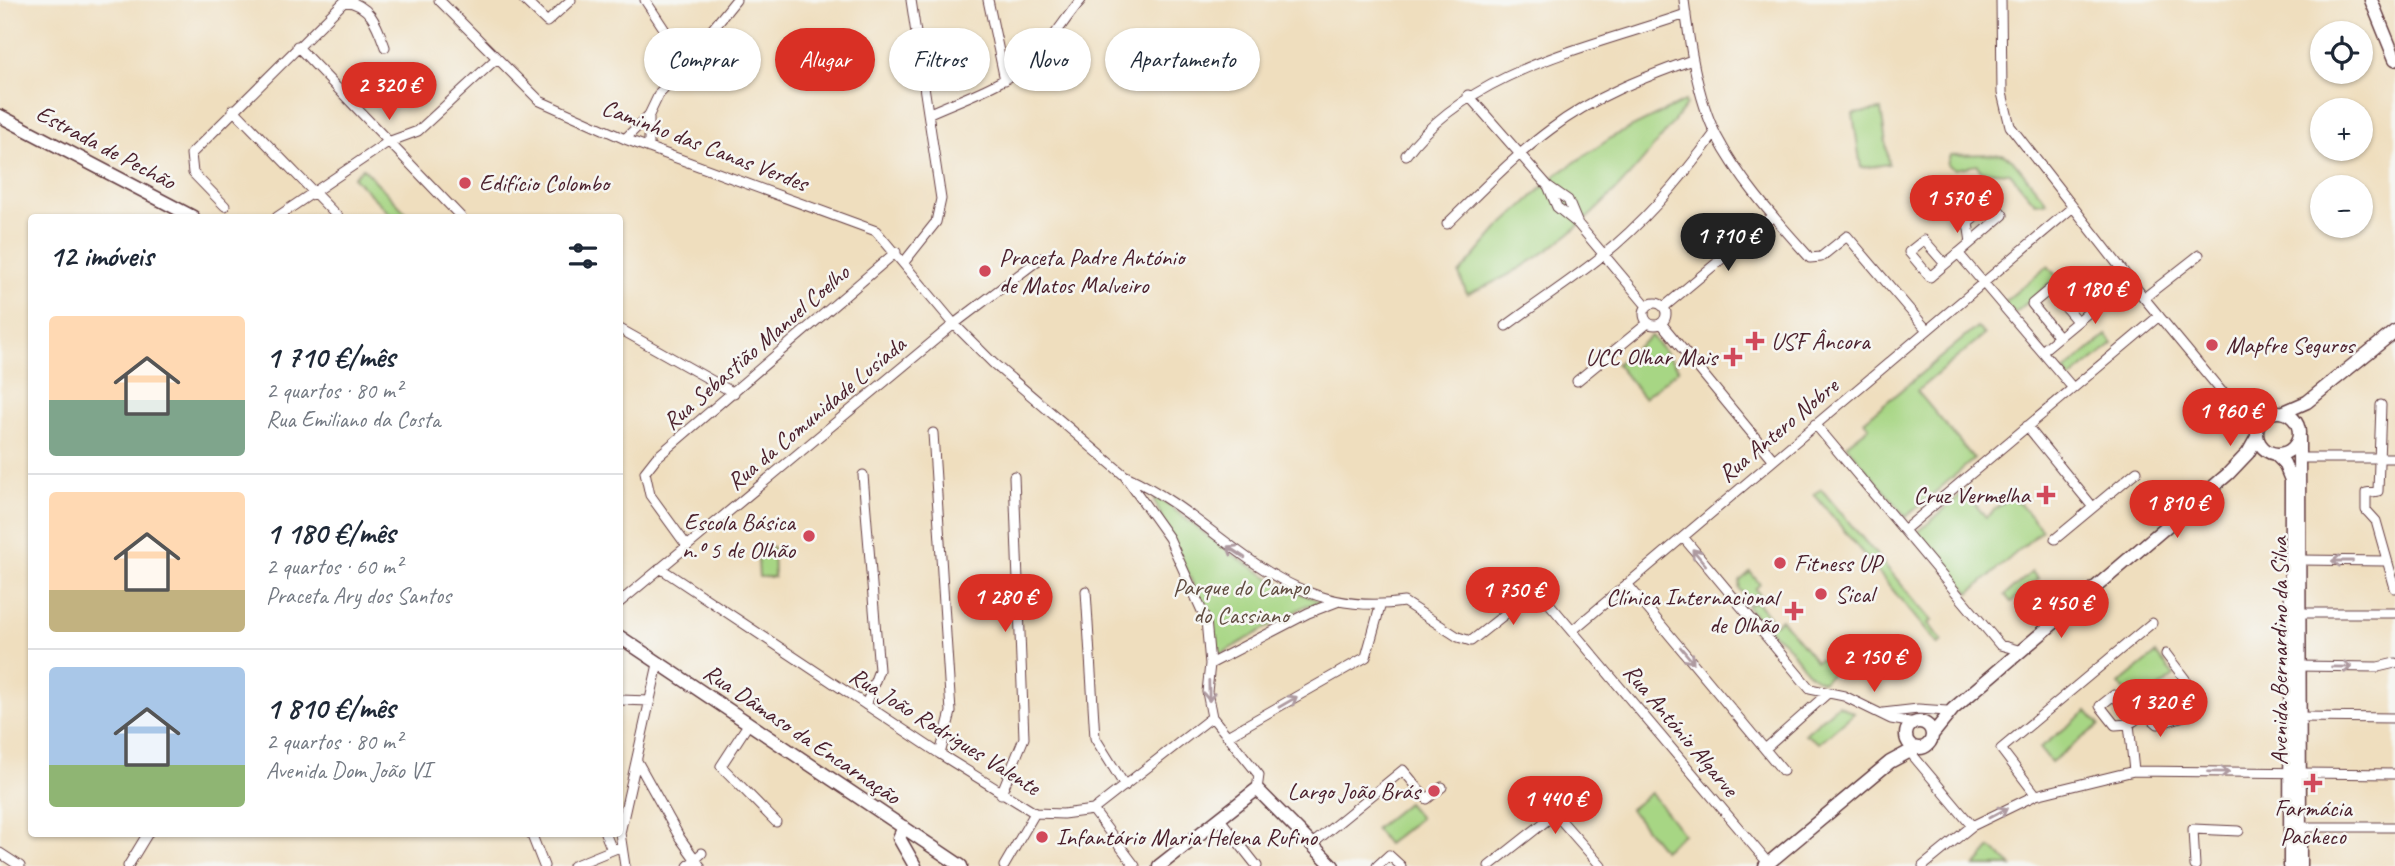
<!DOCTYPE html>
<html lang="pt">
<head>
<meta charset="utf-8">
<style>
	:root { --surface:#fff; --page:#f2f2f3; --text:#1f2937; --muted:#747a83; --line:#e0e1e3; --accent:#d93025 }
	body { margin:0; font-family:Caveat,sans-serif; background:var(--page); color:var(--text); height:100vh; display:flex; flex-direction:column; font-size:26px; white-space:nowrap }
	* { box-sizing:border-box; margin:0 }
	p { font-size:23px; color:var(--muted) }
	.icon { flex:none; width:38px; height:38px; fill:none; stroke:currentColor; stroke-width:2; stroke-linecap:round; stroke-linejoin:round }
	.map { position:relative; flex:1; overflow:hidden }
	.panel { position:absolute; left:28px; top:214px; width:595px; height:623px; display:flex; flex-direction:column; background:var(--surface); border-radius:7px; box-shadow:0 2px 5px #0004 }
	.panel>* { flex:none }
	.top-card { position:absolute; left:644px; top:28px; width:665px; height:63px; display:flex; gap:14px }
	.buttons { position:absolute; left:2310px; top:21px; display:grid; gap:14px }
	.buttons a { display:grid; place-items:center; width:63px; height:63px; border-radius:50%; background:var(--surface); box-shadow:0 2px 5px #0004; font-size:35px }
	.price { position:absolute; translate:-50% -60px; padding:0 16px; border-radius:24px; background:var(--accent); color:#fff; font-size:23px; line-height:46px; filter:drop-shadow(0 2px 4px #0008) }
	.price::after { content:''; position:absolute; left:50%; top:42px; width:21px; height:16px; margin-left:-10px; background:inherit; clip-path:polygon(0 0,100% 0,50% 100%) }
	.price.on { background:#222; color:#fff }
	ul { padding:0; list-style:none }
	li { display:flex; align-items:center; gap:21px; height:175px; padding:0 21px }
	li+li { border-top:2px solid var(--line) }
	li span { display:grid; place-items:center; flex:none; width:196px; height:140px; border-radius:7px; color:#555 }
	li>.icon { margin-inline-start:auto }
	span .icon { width:84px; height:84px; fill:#fffc; stroke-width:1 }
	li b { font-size:30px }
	h2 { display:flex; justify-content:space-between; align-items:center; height:84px; padding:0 21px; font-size:30px }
	.pill { padding:0 24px; border-radius:32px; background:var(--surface); box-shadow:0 2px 5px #0004; font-size:24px; line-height:63px }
	.pill.on { background:var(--accent); color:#fff }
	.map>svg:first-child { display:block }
	.green { fill:#a7d684; stroke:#787a58; stroke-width:2 }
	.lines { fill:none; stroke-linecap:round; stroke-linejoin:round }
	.street-casing { stroke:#633c41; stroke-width:11 }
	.secondary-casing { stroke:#633c41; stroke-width:15 }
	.street { stroke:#fff; stroke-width:9 }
	.secondary { stroke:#fff; stroke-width:12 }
	.oneway { stroke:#ae9aa0 }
	.poi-dot { fill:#d1495b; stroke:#f6f6f2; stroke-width:2.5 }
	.labels { text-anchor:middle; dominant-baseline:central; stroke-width:5; stroke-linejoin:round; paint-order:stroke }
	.street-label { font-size:24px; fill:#4a1f2b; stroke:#f6f6f2 }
	.poi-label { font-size:24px; fill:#4a1f2b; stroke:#f6f6f2; text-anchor:start }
	.park-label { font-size:24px; fill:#614d41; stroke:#f6f6f2 }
</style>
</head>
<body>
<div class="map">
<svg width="2395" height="866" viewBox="0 0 2395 866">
	<rect width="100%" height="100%" fill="#f6f6f2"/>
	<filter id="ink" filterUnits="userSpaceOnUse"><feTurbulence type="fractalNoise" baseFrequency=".0143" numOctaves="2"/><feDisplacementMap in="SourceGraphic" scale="14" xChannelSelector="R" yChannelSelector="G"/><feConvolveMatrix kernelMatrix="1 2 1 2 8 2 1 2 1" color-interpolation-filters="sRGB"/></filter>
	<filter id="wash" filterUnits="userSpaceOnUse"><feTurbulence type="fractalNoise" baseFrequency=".00686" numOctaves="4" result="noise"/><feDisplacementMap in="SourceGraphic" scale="28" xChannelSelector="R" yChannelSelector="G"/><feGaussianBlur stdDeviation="1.57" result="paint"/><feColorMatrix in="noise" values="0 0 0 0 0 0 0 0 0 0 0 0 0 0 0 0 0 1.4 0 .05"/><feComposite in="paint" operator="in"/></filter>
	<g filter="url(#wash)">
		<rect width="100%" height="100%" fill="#efdebe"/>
		<path class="green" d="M1685,101L1686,105C1629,183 1561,258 1467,294L1459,274L1498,229L1556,175L1614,136Z
			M1881,110L1889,164L1861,168L1853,114Z
			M2001,154L2012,159L2047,202L2035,203L2010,173L1981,171L1977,165L1955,169L1947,165L1950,155Z
			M363,168L410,217H393L353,177Z
			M2048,266L2057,277L2014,314L2004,302Z
			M1977,327L1984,335L1917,391L1974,459L1906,517L1846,445L1869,427L1864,421Z
			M2107,335L2113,344L2070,379L2064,371Z
			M1651,336L1679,369L1644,398L1616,364Z
			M1821,489L1932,621L1928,623L1942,641L1938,645L1814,494Z
			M1964,492L1986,517L2012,495L2042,530L1970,593L1917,533Z
			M1158,497C1208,536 1262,582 1323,602L1305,606L1217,656L1209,619L1154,500Z
			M757,547H773L774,577H759Z
			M1750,572L1760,584L1755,589L1762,597H1746L1739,589L1740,581Z
			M2032,572L2038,579L2011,602L2005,595Z
			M1757,602L1775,624L1781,619L1816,661L1821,658L1833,673L1823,681C1801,675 1797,650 1779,638C1767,630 1758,620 1748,608L1747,605Z
			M2156,654L2174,676L2137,705L2119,684Z
			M1838,705L1854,713L1819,743L1805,734Z
			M2087,711L2099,725L2051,762L2040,748Z
			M1651,793L1683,834L1663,850L1630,809Z
			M1407,803L1420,818L1387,844L1375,829Z
			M1991,848L2012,866H1975Z"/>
	</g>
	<g filter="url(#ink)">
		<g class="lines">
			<g class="street-casing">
				<path id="street" d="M439,0L540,101L625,139L876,231L954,324L993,363L1124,475L1169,538L1206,620L1210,664L1207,692L1212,717
					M524,0L547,22L571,0
					M645,0L682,56
					M988,0L1005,80
					M1684,0C1689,42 1697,97 1716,135C1740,181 1776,220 1810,258L1821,257L1847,236L1927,330
					M2001,0L2002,93L2010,126L2144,298L2256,433
					M297,46L461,217
					M680 62a9 9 0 1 1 18 0a9 9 0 1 1-18 0Z
					M693,53L736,0
					M1468,95L1548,186L1557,207L1578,224L1647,306
					M233,109L338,217
					M930,113C968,96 1011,83 1040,52C1055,37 1066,17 1081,0
					M625,139L649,115L660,92L683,69
					M649,148V115
					M1406,155C1469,70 1590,47 1686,14
					M1548,186L1568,200L1578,224
					M225,206L193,173L191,154L345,1C371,5 377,25 385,47
					M277,217L388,142L418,131L497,58
					M1447,224C1480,192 1513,157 1551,129C1593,97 1642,78 1692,60
					M1958,253L2072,387
					M905,261L936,222L941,199L911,0
					M1945,264L1924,240L1909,252L1930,277C1955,256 1979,236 2003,215L1993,203L1968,223L1971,242
					M2144,298L2199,255
					M1644 314a11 11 0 1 1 22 0a11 11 0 1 1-22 0Z
					M1664,307L1773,216
					M1661,323L1773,459
					M1506,326C1538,302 1571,281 1602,256C1646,221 1682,178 1715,133
					M620,329L734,393
					M2058,336L2032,304L2050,289L2077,321
					M2042,351L2130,278
					M1577,381L1648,323
					M2224,393L2251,407L2274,411
					M2381,405L2378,491L2366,493V510L2376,521L2395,588
					M1815,424L2000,645L2022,651
					M2027,426L2092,506
					M933,433L951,712L940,754
					M2300,458H2395
					M863,475L879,670L866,705
					M1126,476C1224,521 1278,621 1404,602L1458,637L1471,641L1537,589L1768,863
					M1904,530L2159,316
					M1683,537L1810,689L1844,696L1891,719L1915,723
					M2055,539L2137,471
					M687,546L650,495L645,472L656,458L896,252
					M2299,560L2386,561
					M660,568L940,754L1035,813L1063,814L1093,810L1212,717
					M1627,584L1783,771
					M1086,591L1095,738L1125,786
					M620,602L954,324L1041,258
					M2300,613H2395
					M1573,630L2073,207
					M1210,664L1308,613L1339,601
					M2294,666L2378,667L2395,663
					M620,700L650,701
					M1883,713L1918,709L1947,711
					M2145,713L2158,724L2184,716
					M1212,717L1259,775L1257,789
					M2300,717L2395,718
					M2134,721L2185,679L2166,654
					M749,723L721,766L776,822
					M2129,724L2115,725L2100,706L2114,695L2134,721L2129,724L2134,771
					M1229,735L1366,657L1380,607
					M1765,749L1828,693
					M1910,752L1972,826
					M637,761L680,838L700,866
					M1531,786L1601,866
					M1001,794L1024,738L1014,476
					M2036,795L2001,749L2152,623
					M1093,810L1135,866
					M1219,818L1257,866
					M2301,827H2395
					M531,833L544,866
					M605,833L612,850
					M1311,845L1403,770L1427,799L1442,787
					M0,853L20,866
					M128,866L148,833
					M573,866L622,846
					M625,866L620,833L658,664
					M688,866L702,853
					M1004,866L1035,813
					M1377,866L1389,855L1401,866
					M1489,866L1555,814
					M1923,866L1972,826L2036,795L2134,771L2395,774
					M2195,866L2193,829L2239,831"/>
			</g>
			<g class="secondary-casing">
				<path id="secondary" d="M2371,0L2395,59
					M0,116L193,217
					M2257 433a21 21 0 1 1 42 0a21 21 0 1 1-42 0Z
					M2284,412L2307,402L2395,331
					M2299,437L2300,866
					M2275,454L2284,463L2291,480L2290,866
					M620,637L961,866
					M1906 735a13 13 0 1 1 26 0a13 13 0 1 1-26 0Z
					M1932,735L1953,709L2228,474L2248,453L2257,437
					M904,827L899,838L915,866
					M1159,866L1257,789L1333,866
					M1765,866L1890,762L1916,748"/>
			</g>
			<use href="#street" class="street"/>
			<use href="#secondary" class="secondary"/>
		</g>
		<defs><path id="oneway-shaft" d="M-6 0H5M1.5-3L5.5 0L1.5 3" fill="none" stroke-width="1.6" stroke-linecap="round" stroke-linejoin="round" transform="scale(1.75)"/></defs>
		<g class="oneway">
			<use href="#oneway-shaft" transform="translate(1236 552) rotate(-147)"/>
			<use href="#oneway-shaft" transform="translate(1699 557) rotate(-130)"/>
			<use href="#oneway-shaft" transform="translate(2342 561) rotate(-180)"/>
			<use href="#oneway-shaft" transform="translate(1687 655) rotate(50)"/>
			<use href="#oneway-shaft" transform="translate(2342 667) rotate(1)"/>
			<use href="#oneway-shaft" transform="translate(1209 691) rotate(89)"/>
			<use href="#oneway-shaft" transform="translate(1288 702) rotate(-30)"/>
			<use href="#oneway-shaft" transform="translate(2219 772) rotate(1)"/>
			<use href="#oneway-shaft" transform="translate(1998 813) rotate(-28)"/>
		</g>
	</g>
	<g class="poi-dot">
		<circle cx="465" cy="183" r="7"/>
		<circle cx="985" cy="271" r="7"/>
		<path d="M1751.5 330.5h7v7h7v7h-7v7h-7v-7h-7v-7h7z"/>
		<circle cx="2212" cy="345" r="7"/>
		<path d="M1729.5 346.5h7v7h7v7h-7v7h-7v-7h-7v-7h7z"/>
		<path d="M2042.5 484.5h7v7h7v7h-7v7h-7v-7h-7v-7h7z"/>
		<circle cx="809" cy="536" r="7"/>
		<circle cx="1780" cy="563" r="7"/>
		<circle cx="1821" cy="594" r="7"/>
		<path d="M1790.5 600.5h7v7h7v7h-7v7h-7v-7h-7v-7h7z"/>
		<path d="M2309.5 772.5h7v7h7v7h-7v7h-7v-7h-7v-7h7z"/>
		<circle cx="1434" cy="791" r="7"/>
		<circle cx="1042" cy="837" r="7"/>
	</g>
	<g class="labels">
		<g class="street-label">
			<text transform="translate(705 145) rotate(21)">Caminho das Canas Verdes</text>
			<text transform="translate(106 147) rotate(28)">Estrada de Pechão</text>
			<text transform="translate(756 347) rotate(-41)">Rua Sebastião Manuel Coelho</text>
			<text transform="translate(816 413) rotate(-40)">Rua da Comunidade Lusíada</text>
			<text transform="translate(1778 430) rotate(-40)">Rua Antero Nobre</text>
			<text transform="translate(2279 651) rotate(-90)">Avenida Bernardino da Silva</text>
			<text transform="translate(1681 730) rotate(50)">Rua António Algarve</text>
			<text transform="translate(945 731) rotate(32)">Rua João Rodrigues Valente</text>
			<text transform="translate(802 734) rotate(34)">Rua Dâmaso da Encarnação</text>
		</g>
		<g class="poi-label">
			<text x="479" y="183">Edifício Colombo</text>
			<text x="999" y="257">Praceta Padre António<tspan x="999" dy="28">de Matos Malveiro</tspan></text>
			<text x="1771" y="341">USF Âncora</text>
			<text x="2226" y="345">Mapfre Seguros</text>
			<text x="1717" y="357" text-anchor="end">UCC Olhar Mais</text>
			<text x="2030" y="495" text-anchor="end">Cruz Vermelha</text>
			<text x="795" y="522" text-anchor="end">Escola Básica<tspan x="795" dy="28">n.º 5 de Olhão</tspan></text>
			<text x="1794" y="563">Fitness UP</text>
			<text x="1835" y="594">Sical</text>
			<text x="1778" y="597" text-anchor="end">Clínica Internacional<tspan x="1778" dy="28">de Olhão</tspan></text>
			<text x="1420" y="791" text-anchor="end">Largo João Brás</text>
			<text x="2313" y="808" text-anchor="middle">Farmácia<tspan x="2313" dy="28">Pacheco</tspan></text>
			<text x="1056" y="837">Infantário Maria Helena Rufino</text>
		</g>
		<g class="park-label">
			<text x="1241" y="587">Parque do Campo<tspan x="1241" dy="28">do Cassiano</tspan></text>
		</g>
	</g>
</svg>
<div class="buttons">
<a><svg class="icon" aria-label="locate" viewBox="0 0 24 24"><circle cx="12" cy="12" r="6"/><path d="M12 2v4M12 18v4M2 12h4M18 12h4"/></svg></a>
<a>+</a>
<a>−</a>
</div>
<b class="price" style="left:389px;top:122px">2 320 €</b>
<b class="price" style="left:1957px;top:235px">1 570 €</b>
<b class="price on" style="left:1728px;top:273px">1 710 €</b>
<b class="price" style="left:2095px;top:326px">1 180 €</b>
<b class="price" style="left:2230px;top:448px">1 960 €</b>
<b class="price" style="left:2177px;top:540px">1 810 €</b>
<b class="price" style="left:1513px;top:627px">1 750 €</b>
<b class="price" style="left:1005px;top:634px">1 280 €</b>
<b class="price" style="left:2061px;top:640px">2 450 €</b>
<b class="price" style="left:1874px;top:694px">2 150 €</b>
<b class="price" style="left:2160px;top:739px">1 320 €</b>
<b class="price" style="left:1555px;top:836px">1 440 €</b>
<div class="top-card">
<a class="pill">Comprar</a>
<a class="pill on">Alugar</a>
<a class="pill">Filtros</a>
<a class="pill">Novo</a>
<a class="pill">Apartamento</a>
</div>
<section class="panel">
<h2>12 imóveis<svg class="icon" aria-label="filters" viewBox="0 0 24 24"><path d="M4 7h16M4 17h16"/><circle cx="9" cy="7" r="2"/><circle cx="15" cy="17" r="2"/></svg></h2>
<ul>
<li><span style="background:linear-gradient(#ffd9b3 60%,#7fa58c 0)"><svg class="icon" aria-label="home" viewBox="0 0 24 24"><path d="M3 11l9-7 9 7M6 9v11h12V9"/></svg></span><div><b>1 710 €/mês</b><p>2 quartos · 80 m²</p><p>Rua Emiliano da Costa</p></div></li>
<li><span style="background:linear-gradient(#ffd9b3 70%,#c2b280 0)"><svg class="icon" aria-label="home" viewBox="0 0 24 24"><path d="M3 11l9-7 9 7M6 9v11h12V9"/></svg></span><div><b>1 180 €/mês</b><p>2 quartos · 60 m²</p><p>Praceta Ary dos Santos</p></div></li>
<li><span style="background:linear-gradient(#a9c7e8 70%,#8fb573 0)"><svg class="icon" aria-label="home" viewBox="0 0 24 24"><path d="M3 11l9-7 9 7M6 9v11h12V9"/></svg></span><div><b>1 810 €/mês</b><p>2 quartos · 80 m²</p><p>Avenida Dom João VI</p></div></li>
</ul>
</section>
</div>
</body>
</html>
